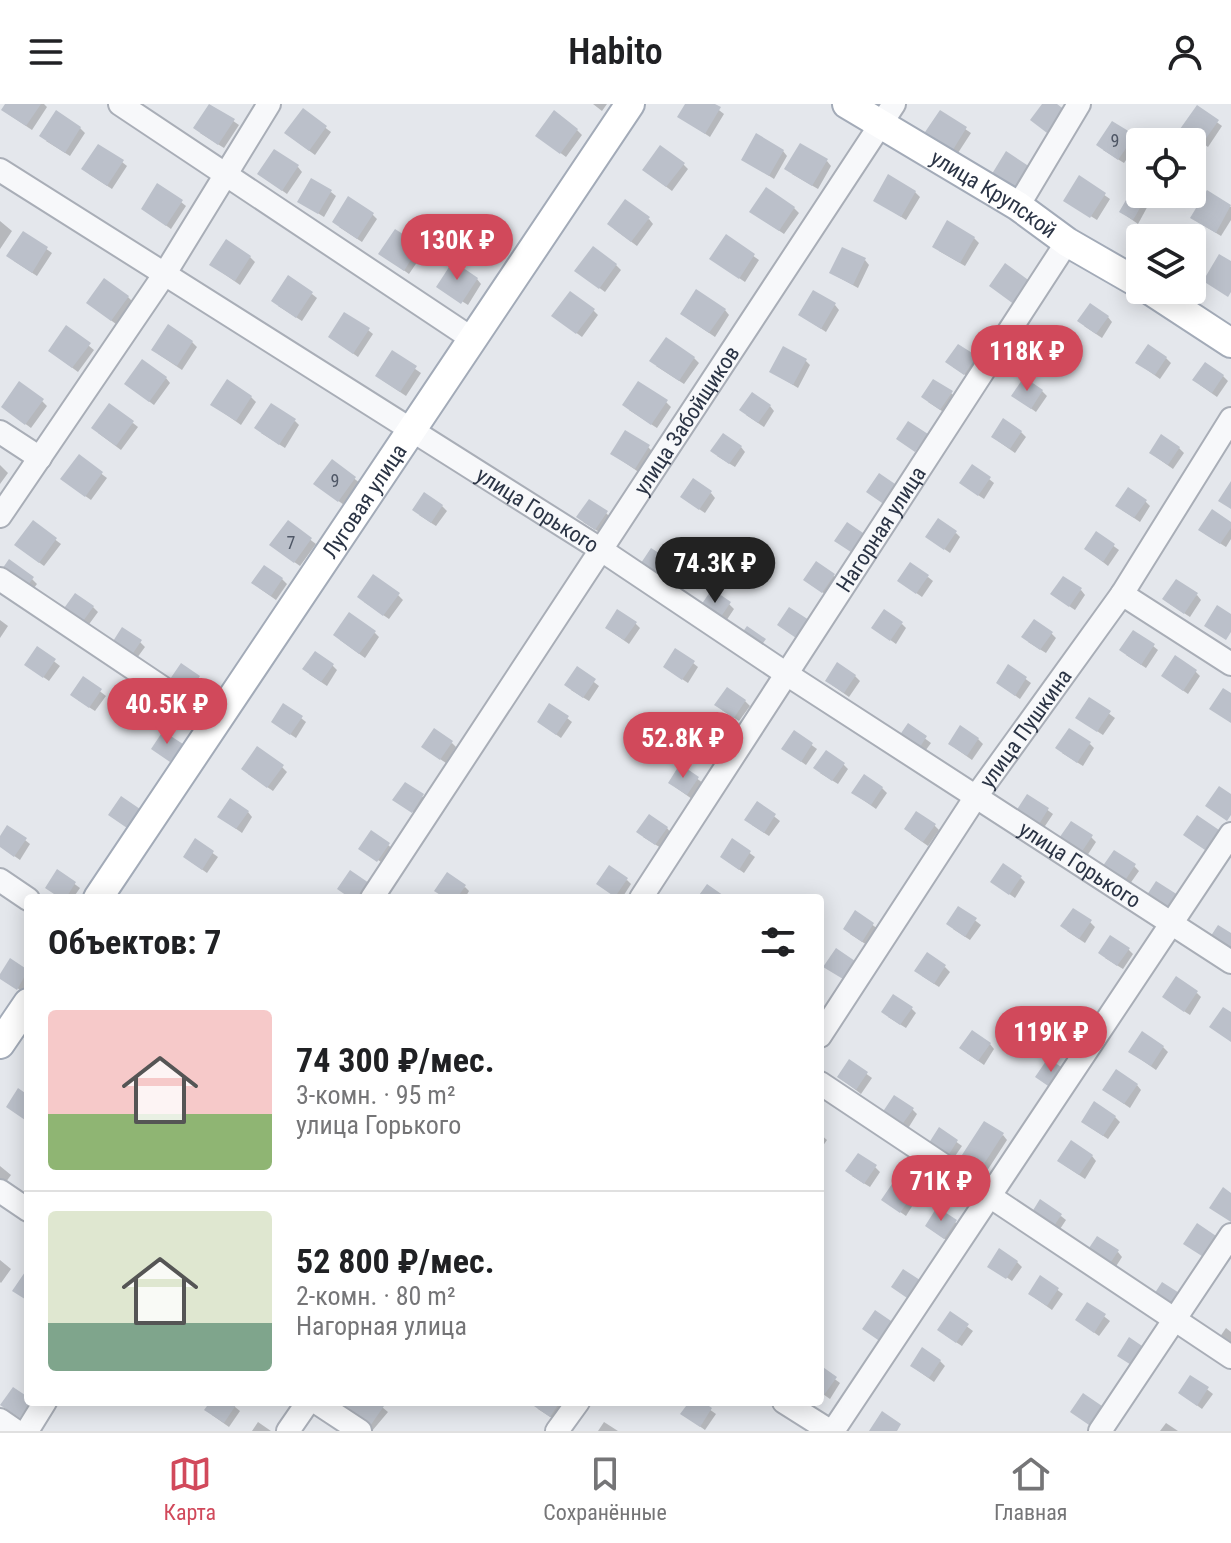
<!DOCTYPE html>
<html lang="ru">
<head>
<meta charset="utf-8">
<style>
	:root { --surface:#fff; --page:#f6f6f6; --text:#202124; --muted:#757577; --line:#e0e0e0; --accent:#d1495b }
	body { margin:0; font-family:"Roboto Condensed",sans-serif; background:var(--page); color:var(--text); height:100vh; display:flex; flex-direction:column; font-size:30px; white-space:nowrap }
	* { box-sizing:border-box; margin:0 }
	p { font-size:26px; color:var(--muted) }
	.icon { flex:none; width:44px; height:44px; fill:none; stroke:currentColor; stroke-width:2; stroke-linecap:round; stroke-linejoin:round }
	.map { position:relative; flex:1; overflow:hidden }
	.panel { position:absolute; left:24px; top:790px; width:800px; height:512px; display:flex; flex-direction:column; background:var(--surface); border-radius:8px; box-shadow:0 4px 20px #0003 }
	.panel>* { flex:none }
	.fabs { position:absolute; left:1126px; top:24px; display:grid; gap:16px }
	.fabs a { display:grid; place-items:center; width:80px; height:80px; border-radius:8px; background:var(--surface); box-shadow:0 4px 20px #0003; font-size:40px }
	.price { position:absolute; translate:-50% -68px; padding:0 18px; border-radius:28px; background:var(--accent); color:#fff; font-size:26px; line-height:52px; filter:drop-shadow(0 2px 4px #0008) }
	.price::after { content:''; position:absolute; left:50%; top:48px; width:24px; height:18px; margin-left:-12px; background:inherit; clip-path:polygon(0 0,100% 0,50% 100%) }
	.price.active { background:#222; color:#fff }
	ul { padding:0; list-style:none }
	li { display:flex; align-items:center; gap:24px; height:200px; padding:0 24px }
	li+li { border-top:2px solid var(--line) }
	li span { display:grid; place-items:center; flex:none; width:224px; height:160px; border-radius:8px; color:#555 }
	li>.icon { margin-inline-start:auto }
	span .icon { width:96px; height:96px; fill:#fffc; stroke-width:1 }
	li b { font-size:34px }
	h2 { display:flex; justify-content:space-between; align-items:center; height:96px; padding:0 24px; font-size:34px }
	header { display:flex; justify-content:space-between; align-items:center; height:104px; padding:0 24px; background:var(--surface); font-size:36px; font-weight:600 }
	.tab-bar { display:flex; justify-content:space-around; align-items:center; height:112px; border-top:2px solid var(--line); background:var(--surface); font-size:22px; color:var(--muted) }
	.tab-bar a { display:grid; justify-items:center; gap:4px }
	.tab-bar .active { color:var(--accent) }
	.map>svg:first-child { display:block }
	.shadow { fill:#0003 }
	.building { fill:#bbc0ca }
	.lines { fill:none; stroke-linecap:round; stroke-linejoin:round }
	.minor-casing { stroke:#a9aeb7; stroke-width:26 }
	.major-casing { stroke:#a3abb8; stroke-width:32 }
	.minor { stroke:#f7f8fa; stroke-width:22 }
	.major { stroke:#fff; stroke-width:28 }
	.labels { text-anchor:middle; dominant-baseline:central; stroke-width:6; stroke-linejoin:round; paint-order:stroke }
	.number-label { font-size:18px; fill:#4f5766 }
	.street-label { font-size:22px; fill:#2b3445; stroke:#f4f6f9 }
</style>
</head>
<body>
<header><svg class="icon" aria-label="menu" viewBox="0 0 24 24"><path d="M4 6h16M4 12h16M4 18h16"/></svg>Habito<svg class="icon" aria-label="person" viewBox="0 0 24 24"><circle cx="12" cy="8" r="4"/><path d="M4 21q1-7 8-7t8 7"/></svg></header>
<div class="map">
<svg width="1231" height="1327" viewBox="0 0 1231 1327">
	<rect width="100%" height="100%" fill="#e4e7ec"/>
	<path class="shadow" d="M7,0H44L47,3L32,26L8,10Z
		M593,0H607L602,7Z
		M687,0H711L724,10L710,33L680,13Z
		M210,1L239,21L224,44L200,29Z
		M1198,4L1222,22L1208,43L1188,29Z
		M303,7L331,28L315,51L292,34Z
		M940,8L971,29L956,52L931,36Z
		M80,24L85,29L70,52L46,37Z
		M577,26L582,31L566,53L543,36Z
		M1168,32L1176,38H1164Z
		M1133,33L1138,38L1124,59L1103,46Z
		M783,47L787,52L774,75L743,55Z
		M827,57L831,62L818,85L792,70Z
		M122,58L127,62L112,85L89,70Z
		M683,60L688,65L672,87L649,70Z
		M298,63L302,68L287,90L259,70Z
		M1080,74L1110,95L1097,116L1068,98Z
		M331,88L336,92L324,113L300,98Z
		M915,88L920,93L906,116L875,96Z
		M1208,89L1231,103V116L1221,132L1198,118Z
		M1145,94L1150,98L1138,120L1121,108Z
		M181,98L186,102L171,125L143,105Z
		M794,104L799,109L784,130L757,112Z
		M372,110L377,115L362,138L339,123Z
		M649,115L653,120L637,142L614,125Z
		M0,117L12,127L0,145Z
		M396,128L424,148L409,170L381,150Z
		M24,129L52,149L37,172L14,157Z
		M726,133L759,156L745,178L717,159Z
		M974,134L979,139L965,162L939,147Z
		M250,153L255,158L240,181L217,165Z
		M865,156L869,161L858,184L831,169Z
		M1192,157L1204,167L1189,191L1181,186H1192Z
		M616,161L621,166L605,188L582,171Z
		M477,175L481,180L468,201L441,184Z
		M312,190L317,194L302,217L278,202Z
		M128,193L133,198L116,220L93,203Z
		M835,201L839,206L826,228L800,211Z
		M593,206L598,211L582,233L559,216Z
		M725,206L729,211L715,233L687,214Z
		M1108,213L1112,218L1102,234L1084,222Z
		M67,224L94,246L78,268L55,251Z
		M368,226L373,230L358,253L330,233Z
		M192,238L197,243L182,266L158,250Z
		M959,242L981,259L970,274L953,263Z
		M392,249L421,269L406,292L382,276Z
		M694,254L699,259L684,280L656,262Z
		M1166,254L1171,259L1160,275L1143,263Z
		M805,256L810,261L798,284L772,268Z
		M1223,272L1228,277L1217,293L1200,281Z
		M166,274L170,279L154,301L131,284Z
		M1042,287L1047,292L1036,308L1019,296Z
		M951,289L956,294L945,309L928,298Z
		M251,293L256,298L241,321L218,305Z
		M42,297L47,302L31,324L8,307Z
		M666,298L671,303L657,324L629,306Z
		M770,302L774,307L764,323L746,311Z
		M295,317L299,321L285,344L261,329Z
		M133,319L138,323L121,346L98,329Z
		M1021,328L1026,333L1015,349L998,337Z
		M648,343L653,348L640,369L618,354Z
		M741,343L745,348L735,363L717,352Z
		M1179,344L1184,349L1173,365L1156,353Z
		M79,353L107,374L91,396L68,380Z
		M332,358L360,379L344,401L321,384Z
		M0,361L8,369L0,380Z
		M989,375L994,379L984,395L966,383Z
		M711,389L715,394L705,409L687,397Z
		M1145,397L1150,402L1140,418L1122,406Z
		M442,402L447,407L436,422L419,411Z
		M606,409L611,414L601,429L583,418Z
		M33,419L61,440L44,462L22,446Z
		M288,419L316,440L300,462L277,446Z
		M1231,420V435L1226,443L1205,430Z
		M956,429L960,433L950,449L933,437Z
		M1097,430L1119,446L1108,462L1086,445Z
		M652,446L674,463L663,478L646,467Z
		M834,472L838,476L828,492L810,480Z
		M928,473L933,477L922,493L905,481Z
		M32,475L37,480L21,501L0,486Z
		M282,475L287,480L276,496L259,484Z
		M1081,486L1085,491L1075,506L1057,494Z
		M398,491L403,496L389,515L364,498Z
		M1197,491L1201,496L1190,513L1170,500Z
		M729,500L734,505L724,520L702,504Z
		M93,503L98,508L87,523L70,512Z
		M0,516L8,522L0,534Z
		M635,519L640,524L629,540L612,528Z
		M902,520L906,524L896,540L879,528Z
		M375,529L379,533L365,554L340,536Z
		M1051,529L1056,534L1046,549L1028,538Z
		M140,538L145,543L134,558L117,546Z
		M1153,542L1158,546L1146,564L1126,551Z
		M38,545L60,562L49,577L32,565Z
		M693,559L698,563L688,579L670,567Z
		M332,561L337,566L327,582L309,570Z
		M182,562L204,579L193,594L176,583Z
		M1009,563L1031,579L1020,595L1003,583Z
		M577,565L599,582L589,597L571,586Z
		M1195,567L1200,572L1188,590L1168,576Z
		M855,572L860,577L849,593L832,581Z
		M84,575L106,592L95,607L78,596Z
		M1090,596L1115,614L1103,631L1083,618Z
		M745,597L750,602L739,617L722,606Z
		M301,614L306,618L296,634L278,622Z
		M567,614L572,618L561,634L544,622Z
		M908,622L931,639L920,654Z
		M795,629L817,645L806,661L789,649Z
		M978,635L983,640L972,656L955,644Z
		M452,639L456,643L446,659L428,647Z
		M1090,640L1094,644L1083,662L1062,649Z
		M843,660L848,665L838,680L820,669Z
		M282,663L287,668L273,687L248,670Z
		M681,663L703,679L692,695L675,683Z
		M406,680L428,697L418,711L397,697Z
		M882,684L887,689L876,705L859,693Z
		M1028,692L1053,710L1041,728Z
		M758,700L780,717L769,732L752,721Z
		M248,708L252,713L242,729L225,717Z
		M934,721L939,726L928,742L911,730Z
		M667,724L671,729L661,744L643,733Z
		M1218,727L1223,732L1211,749L1191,736Z
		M1091,733L1096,738L1085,755L1064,742Z
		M0,736H25L30,740L20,756L0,742Z
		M196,737L218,753L207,769L190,757Z
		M733,737L755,753L744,769L727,757Z
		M388,741L393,745L384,760L363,746Z
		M1134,762L1139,767L1127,784L1103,766Z
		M58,768L80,784L73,794H60Z
		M1021,774L1025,778L1015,794L998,782Z
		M627,776L631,780L622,794L604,784Z
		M465,783L469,787L465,794H445Z
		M959,804L981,821L970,836L953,825Z
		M856,809L878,825L867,841L850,830Z
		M1090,818L1095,823L1085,839L1067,827Z
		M1128,845L1133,850L1123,865L1105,854Z
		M11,857L28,869V881L23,888L3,874Z
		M945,863L950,868L939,883L922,872Z
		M1197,889L1201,893L1190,911L1170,898Z
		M911,904L916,909L906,924L888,913Z
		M990,940L994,945L984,961L967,949Z
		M1163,943L1168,948L1156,966L1136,952Z
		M850,958L872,974L861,990L839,973Z
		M1137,981L1141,986L1130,1004L1110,990Z
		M912,1005L917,1010L907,1026L889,1014Z
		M1115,1013L1120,1018L1108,1035L1088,1022Z
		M940,1026L962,1042L951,1058L934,1046Z
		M820,1030L827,1036L820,1046Z
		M1003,1031L1007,1036L985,1070L967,1058Z
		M1092,1052L1096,1057L1085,1075L1064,1061Z
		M0,1062L11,1071L0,1086Z
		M875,1063L880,1068L870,1083L852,1072Z
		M912,1092L916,1096L906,1112L889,1100Z
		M1061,1112L1066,1116L1054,1134L1034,1121Z
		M955,1118L960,1123L949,1138L932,1126Z
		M1118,1148L1122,1153L1111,1170L1090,1157Z
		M0,1156L11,1165L1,1179L0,1178Z
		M1017,1158L1022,1163L1012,1177L992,1163Z
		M1041,1174L1063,1190L1052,1206L1035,1194Z
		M1088,1200L1110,1217L1099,1232L1077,1216Z
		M950,1210L973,1227L962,1242L945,1231Z
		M1226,1224L1231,1228V1252L1215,1240Z
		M940,1257L945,1262L934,1278L917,1266Z
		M820,1264L840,1279L830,1295L820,1288Z
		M1191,1273L1213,1290L1202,1305L1180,1289Z
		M212,1298H229L240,1307L229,1323L212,1311Z
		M350,1298H376L388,1308L372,1327L349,1310Z
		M535,1298H563L566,1301L555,1316L538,1305Z
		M691,1298H699L716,1310L705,1326L688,1314Z
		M258,1318L271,1327H252Z
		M604,1318L618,1327H598Z
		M1166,1319L1178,1327H1160Z"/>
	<path class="building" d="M5,0H41L26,22L1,6Z
		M209,0L235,15L218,41L193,24Z
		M685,0H715L721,3L705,30L677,13Z
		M1042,0H1057L1069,9L1051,32L1030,16Z
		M1197,1L1219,16L1202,40L1180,25Z
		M303,4L327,22L309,47L284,29Z
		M56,6L81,23L65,49L39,32Z
		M554,6L578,25L560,50L535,32Z
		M940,6L967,23L951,49L923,31Z
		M1112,17L1135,31L1118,56L1096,41Z
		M756,29L784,46L769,72L741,56Z
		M800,39L828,55L812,82L784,65Z
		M98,40L124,56L107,82L81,65Z
		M660,41L685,59L666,83L642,66Z
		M274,45L299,61L282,87L257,70Z
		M1006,47L1033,65L1017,90L990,73Z
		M888,70L916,87L901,113L873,97Z
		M1079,71L1106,89L1090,114L1063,97Z
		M311,74L332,86L318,110L297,98Z
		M157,79L183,96L166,122L141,105Z
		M766,83L795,103L779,127L749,108Z
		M1133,84L1147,92L1133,116L1119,108Z
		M1207,86L1231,101L1216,129L1190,114Z
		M348,92L374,109L357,135L332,118Z
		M625,95L650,113L631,138L607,120Z
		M947,116L975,133L960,159L932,143Z
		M395,125L420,141L404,167L378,150Z
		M23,127L48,143L32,169L6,152Z
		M726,130L755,150L739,175L709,155Z
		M226,135L251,152L235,177L209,161Z
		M593,142L617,160L599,185L574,167Z
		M842,143L866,154L853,181L829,169Z
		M1219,150L1231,157V188L1228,193L1203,177Z
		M453,157L478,174L461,200L436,183Z
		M1005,159L1031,178L1015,201L989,182Z
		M288,171L313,188L296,214L271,197Z
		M104,174L129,192L111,217L86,199Z
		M696,185L726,205L709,229L680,210Z
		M813,186L836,199L821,225L798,211Z
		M570,187L595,205L576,230L551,212Z
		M1090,199L1109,212L1096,230L1077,217Z
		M344,208L370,224L353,250L328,233Z
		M168,220L193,237L177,262L151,246Z
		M66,221L91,239L72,264L48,247Z
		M666,233L695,253L679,277L649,257Z
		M958,240L977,252L964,271L945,258Z
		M1148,240L1167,253L1155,271L1135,259Z
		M783,242L807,255L793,281L769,268Z
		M392,246L417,262L400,288L375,272Z
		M142,255L167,273L149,298L124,280Z
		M1205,258L1224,271L1212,289L1192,276Z
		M1024,273L1043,286L1031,305L1011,292Z
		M227,275L252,292L236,317L210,301Z
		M933,275L953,287L940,306L921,293Z
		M19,277L44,295L25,321L1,303Z
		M638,277L668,296L651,321L622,301Z
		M752,288L771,301L758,319L739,306Z
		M109,299L134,317L116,342L91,324Z
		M271,299L296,315L279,341L254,324Z
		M1003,314L1022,327L1010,345L991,333Z
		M908,317L928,330L915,348L896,335Z
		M625,326L650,341L635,365L610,350Z
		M723,329L742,342L729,360L710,347Z
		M1161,330L1180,343L1168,361L1149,349Z
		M79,350L103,368L85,393L60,375Z
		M332,355L356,373L338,398L313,380Z
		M972,360L991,373L978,392L959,379Z
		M879,369L898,382L885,401L866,388Z
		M693,374L712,387L699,406L680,393Z
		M1231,377V405L1218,397Z
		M1128,383L1147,396L1134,414L1115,402Z
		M424,388L443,401L431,419L412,406Z
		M589,395L608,407L595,426L576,413Z
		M1212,405L1231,418V424L1220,440L1198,426Z
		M938,414L957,427L944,446L925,433Z
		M33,416L57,434L39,459L14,441Z
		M288,416L312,434L294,459L269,441Z
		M847,418L866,431L854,450L834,437Z
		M1096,427L1115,440L1103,458L1084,445Z
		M651,444L670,456L658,475L639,462Z
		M9,455L34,473L15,498L0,468Z
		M816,457L835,470L822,489L803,476Z
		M910,458L929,471L916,490L897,477Z
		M264,461L283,474L271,492L251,479Z
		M373,470L400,489L383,512L357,493Z
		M1063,472L1082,484L1069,503L1050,490Z
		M1176,475L1198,489L1184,510L1162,495Z
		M712,485L731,498L718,517L699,504Z
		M75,489L94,502L81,520L62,507Z
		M1217,501L1231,510V528L1226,536L1204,522Z
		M789,503L809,516L796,534L777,521Z
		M617,505L637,518L624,536L605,524Z
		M884,505L903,518L890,537L871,524Z
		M349,508L376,527L359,550L333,531Z
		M1034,515L1053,528L1040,546L1021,533Z
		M747,522L766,535L753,553L734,540Z
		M122,523L142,536L129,555L110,542Z
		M1133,526L1155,540L1141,561L1119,546Z
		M37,542L56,555L43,574L24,561Z
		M675,544L695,557L682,576L663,563Z
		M315,547L334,560L321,578L302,565Z
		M1175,551L1197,566L1183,587L1161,572Z
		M837,558L856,571L844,589L825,577Z
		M181,559L200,572L188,591L168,578Z
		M1008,560L1027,573L1015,592L996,579Z
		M577,562L596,575L583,594L564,581Z
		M83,572L102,585L89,604L70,591Z
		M727,583L746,596L734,614L714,601Z
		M1223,584L1231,589V619L1209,605Z
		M1089,593L1111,607L1097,628L1075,614Z
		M283,599L303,612L290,631L271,618Z
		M549,599L569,612L556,631L537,618Z
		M908,619L927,632L915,651L895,638Z
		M960,621L979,634L967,652L948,640Z
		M434,624L453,637L440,656L421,643Z
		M1069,624L1091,638L1077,659L1055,644Z
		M794,626L813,639L801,658L781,645Z
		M163,627L183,640L170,658L151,645Z
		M257,642L284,661L267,684L241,665Z
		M826,646L845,659L832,677L813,664Z
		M680,660L699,673L687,691L668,679Z
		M864,670L883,683L871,701L851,689Z
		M405,678L424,690L412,709L392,696Z
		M1219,682L1231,690V711L1227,717L1205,702Z
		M1027,690L1049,704L1036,725L1014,710Z
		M121,692L140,705L127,724L108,711Z
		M230,694L249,707L236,725L217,713Z
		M757,697L776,710L764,729L744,716Z
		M916,707L936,720L923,738L904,725Z
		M649,710L668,723L655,741L636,728Z
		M1197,711L1219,726L1205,746L1183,731Z
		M1071,717L1093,731L1079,752L1057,737Z
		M7,721L27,734L14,753L0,743V732Z
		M371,726L390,739L377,758L358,745Z
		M195,734L214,747L202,766L183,753Z
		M732,734L751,747L739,766L720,753Z
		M1114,746L1136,760L1122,781L1100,766Z
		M1003,759L1022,772L1009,791L990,778Z
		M609,761L628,774L615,793L596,780Z
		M57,765L76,778L66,794H60L45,784Z
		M350,766L369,779L359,794H350L337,785Z
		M447,768L466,781L457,794H445L434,787Z
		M1156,777L1178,791L1165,812L1143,797Z
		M707,780L727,794H697Z
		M958,802L977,814L965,833L946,820Z
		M1073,804L1092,816L1079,835L1060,822Z
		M855,806L874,819L862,838L843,825Z
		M1218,821L1231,829V849L1205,841Z
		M1110,831L1130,844L1117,862L1098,849Z
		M836,844L855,857L843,875L823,863Z
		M927,848L946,861L934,880L914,867Z
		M10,854L28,866L17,886L0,875V870Z
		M1176,872L1198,887L1184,908L1162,893Z
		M893,890L913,903L900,921L881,908Z
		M1223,903L1231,908V938L1209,923Z
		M1073,911L1092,924L1079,943L1060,930Z
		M972,926L991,939L978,957L959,944Z
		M1142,927L1164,942L1151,962L1128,948Z
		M1048,954L1067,967L1054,986L1035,973Z
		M849,955L868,968L856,986L837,973Z
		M1116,965L1138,980L1124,1000L1102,986Z
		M18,984L28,991V1011L25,1016L6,1003Z
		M894,991L914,1004L901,1022L882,1009Z
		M1094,997L1116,1012L1103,1032L1081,1018Z
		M984,1017L1004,1029L980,1066L960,1054Z
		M939,1023L958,1036L946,1055L927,1042Z
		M1071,1036L1093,1051L1079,1071L1057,1057Z
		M858,1049L877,1061L864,1080L845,1067Z
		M894,1077L913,1090L900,1109L881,1096Z
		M1223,1083L1231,1089V1118L1209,1104Z
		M1040,1095L1062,1110L1048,1131L1027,1116Z
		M937,1103L957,1116L944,1135L925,1122Z
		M1197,1119L1219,1134L1205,1154L1183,1140Z
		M1097,1132L1119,1146L1105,1167L1083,1153Z
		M999,1144L1018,1157L1006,1175L987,1163Z
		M903,1165L923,1178L910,1196L891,1183Z
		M25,1168L28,1170V1197L12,1187Z
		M1040,1171L1059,1184L1047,1202L1028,1190Z
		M1162,1178L1184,1192L1171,1213L1149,1198Z
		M1087,1198L1106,1210L1094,1229L1075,1216Z
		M875,1206L894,1219L881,1238L862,1225Z
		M950,1207L969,1220L956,1239L937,1226Z
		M1129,1233L1148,1246L1136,1264L1117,1252Z
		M922,1243L941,1256L929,1274L910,1262Z
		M820,1261L837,1273L824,1291L820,1289Z
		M1190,1271L1209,1283L1197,1302L1178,1289Z
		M13,1283L28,1293V1298H31L20,1314L0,1301Z
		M1083,1289L1102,1302L1089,1321L1070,1308Z
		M210,1298H232L236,1301L224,1319L204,1306Z
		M347,1298H379L384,1302L368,1325L341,1306Z
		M532,1298H560L550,1313L531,1300Z
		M689,1298H703L712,1304L700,1323L680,1310Z
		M882,1307L901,1320L897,1327H869Z"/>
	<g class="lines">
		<g class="minor-casing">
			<g id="minor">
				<path d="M120,0L474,236"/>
				<path id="s1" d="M0,66L600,445L788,571L1231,858"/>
				<path d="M1018,102L1079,0"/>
				<path d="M0,328L40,354"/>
				<path d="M0,412L164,171L269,0"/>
				<path d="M0,475L215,619"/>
				<path d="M1122,490L1231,560"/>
				<path d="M0,776L28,795"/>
				<path id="s2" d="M372,794L894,0"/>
				<path id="s3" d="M641,794L1067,138"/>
				<path id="s4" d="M820,932L977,691L1122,490L1231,315"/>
				<path d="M820,979L1231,1253"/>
				<path d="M0,1087L28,1106"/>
				<path d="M316,1298L360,1327"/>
				<path d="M784,1298L830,1327"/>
				<path d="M0,1316L16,1327"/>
				<path d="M27,1327L45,1298"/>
				<path d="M288,1327L308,1298"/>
				<path d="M557,1327L578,1298"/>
				<path d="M833,1327L1231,730"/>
				<path d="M1100,1327L1231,1131"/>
			</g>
		</g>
		<g class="major-casing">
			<g id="major">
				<path id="s5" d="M847,0L1018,102L1067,138L1140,180"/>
				<path d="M1150,186L1231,239"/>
				<path id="s6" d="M98,794L630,0"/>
				<path d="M0,940L28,899"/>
			</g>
		</g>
		<use href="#minor" class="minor"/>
		<use href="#major" class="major"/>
	</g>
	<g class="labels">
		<g class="number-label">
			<text x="1115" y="36">9</text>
			<text x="335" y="376">9</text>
			<text x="291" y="438">7</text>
		</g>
		<g class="street-label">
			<text stroke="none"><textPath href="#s5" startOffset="172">улица Крупской</textPath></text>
			<text stroke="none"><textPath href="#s2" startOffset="572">улица Забойщиков</textPath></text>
			<text stroke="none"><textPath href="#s6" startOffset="478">Луговая улица</textPath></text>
			<text stroke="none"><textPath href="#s1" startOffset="636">улица Горького</textPath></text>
			<text stroke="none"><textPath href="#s3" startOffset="440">Нагорная улица</textPath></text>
			<text stroke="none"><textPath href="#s4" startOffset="370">улица Пушкина</textPath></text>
			<text stroke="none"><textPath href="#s1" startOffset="1284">улица Горького</textPath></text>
		</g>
	</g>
</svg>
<div class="fabs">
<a><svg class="icon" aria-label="locate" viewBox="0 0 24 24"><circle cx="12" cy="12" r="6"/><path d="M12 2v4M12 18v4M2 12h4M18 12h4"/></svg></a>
<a><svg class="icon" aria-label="layers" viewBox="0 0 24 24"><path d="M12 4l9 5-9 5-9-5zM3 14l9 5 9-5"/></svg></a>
</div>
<b class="price" style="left:457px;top:178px">130K ₽</b>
<b class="price" style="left:1027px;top:289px">118K ₽</b>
<b class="price active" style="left:715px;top:501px">74.3K ₽</b>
<b class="price" style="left:167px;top:642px">40.5K ₽</b>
<b class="price" style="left:683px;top:676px">52.8K ₽</b>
<b class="price" style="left:1051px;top:970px">119K ₽</b>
<b class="price" style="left:941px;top:1119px">71K ₽</b>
<section class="panel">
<h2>Объектов: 7<svg class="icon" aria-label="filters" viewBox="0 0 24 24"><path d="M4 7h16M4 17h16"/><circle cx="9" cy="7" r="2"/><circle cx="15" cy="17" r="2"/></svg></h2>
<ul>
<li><span style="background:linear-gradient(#f6c9c9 65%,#8fb573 0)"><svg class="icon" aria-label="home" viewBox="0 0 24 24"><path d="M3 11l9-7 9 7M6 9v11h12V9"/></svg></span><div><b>74 300 ₽/мес.</b><p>3-комн. · 95 m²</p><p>улица Горького</p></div></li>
<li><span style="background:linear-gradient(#dfe7d0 70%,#7fa58c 0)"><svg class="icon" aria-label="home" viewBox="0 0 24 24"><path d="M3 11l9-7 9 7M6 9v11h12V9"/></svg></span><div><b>52 800 ₽/мес.</b><p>2-комн. · 80 m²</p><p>Нагорная улица</p></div></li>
</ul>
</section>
</div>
<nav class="tab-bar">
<a class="active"><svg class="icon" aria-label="map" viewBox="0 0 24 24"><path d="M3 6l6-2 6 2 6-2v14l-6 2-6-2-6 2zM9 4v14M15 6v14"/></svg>Карта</a>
<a><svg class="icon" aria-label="saved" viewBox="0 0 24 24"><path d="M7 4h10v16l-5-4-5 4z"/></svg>Сохранённые</a>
<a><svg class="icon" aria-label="home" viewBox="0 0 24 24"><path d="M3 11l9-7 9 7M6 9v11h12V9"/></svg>Главная</a>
</nav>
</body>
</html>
